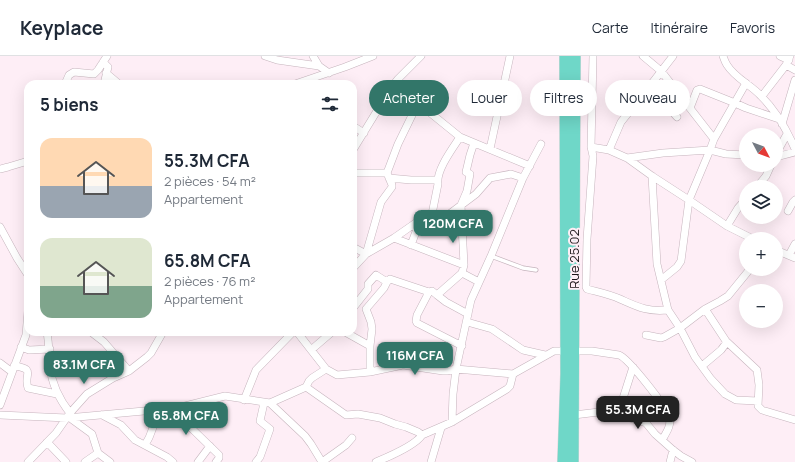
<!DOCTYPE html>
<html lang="fr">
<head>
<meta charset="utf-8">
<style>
	:root { --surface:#fff; --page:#f6f6f7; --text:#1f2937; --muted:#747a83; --line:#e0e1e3; --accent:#327669 }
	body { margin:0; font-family:Manrope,sans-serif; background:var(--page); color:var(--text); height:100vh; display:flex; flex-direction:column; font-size:15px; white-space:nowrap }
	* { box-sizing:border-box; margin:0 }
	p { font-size:13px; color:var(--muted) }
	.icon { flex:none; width:22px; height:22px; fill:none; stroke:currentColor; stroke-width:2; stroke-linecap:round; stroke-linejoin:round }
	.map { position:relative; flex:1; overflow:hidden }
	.details { position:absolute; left:24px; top:24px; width:333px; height:256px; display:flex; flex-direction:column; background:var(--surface); border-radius:12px; box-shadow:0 4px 16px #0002 }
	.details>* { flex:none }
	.hud { position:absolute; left:369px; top:24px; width:366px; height:36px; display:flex; gap:8px }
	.needle { width:26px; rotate:131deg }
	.controls { position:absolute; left:739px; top:72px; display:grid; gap:8px }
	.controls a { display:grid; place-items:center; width:44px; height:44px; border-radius:50%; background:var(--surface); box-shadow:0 4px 16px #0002; font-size:20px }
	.price { position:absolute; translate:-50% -34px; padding:0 9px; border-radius:8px; background:var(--accent); color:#fff; font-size:13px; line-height:26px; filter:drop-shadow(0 1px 2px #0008) }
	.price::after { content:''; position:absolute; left:50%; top:24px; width:12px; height:9px; margin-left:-6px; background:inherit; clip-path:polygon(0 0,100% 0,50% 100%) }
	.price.on { background:#222; color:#fff }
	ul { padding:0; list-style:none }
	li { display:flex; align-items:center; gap:12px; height:100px; padding:0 16px }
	li span { display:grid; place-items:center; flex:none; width:112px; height:80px; border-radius:12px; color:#555 }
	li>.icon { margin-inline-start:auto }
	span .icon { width:48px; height:48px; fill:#fffc; stroke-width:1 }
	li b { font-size:17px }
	h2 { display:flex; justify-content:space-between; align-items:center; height:48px; padding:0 16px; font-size:17px }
	.tag { padding:0 14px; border-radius:18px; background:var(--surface); box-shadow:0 4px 16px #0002; font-size:14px; line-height:36px }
	.tag.on { background:var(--accent); color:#fff }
	header { display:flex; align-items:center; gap:24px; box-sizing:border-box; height:56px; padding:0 20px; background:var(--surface); border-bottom:1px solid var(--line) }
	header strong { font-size:19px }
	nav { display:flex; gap:22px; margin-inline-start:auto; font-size:14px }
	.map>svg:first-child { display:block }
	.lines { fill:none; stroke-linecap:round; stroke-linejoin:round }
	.service-casing { stroke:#c6b4bd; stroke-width:5 }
	.minor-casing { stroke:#c6b4bd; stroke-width:8 }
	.primary-casing { stroke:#d6d5d6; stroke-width:12 }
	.service { stroke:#fff; stroke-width:3.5 }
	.minor { stroke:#fff; stroke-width:7 }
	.primary { stroke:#6fd7c8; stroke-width:11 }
	.labels { text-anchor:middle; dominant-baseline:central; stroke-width:4; stroke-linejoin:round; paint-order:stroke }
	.street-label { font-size:13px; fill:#1c1619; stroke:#feeef6 }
</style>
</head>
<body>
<header>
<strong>Keyplace</strong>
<nav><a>Carte</a><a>Itinéraire</a><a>Favoris</a></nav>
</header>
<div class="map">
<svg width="795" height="406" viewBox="0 0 795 406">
	<rect width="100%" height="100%" fill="#feeef6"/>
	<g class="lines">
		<g class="service-casing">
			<path id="service" d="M491,200L523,212L536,214"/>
		</g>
		<g class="minor-casing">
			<path id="minor" d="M265,0L277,4L319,10L329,17
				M313,0L319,10
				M593,0L591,91L609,94L627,102L652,120L689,144L727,170L753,183
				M643,0L661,15L714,83L710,94L726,98L746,99
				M723,0C724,3 725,6 727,9C735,22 751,29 761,40C776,55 787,74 795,93
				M780,0L789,4
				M103,6L108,11L104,28
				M786,9L795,14
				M106,17L119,28
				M65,28L69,19L74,16L94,18L98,14L107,0
				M295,28L345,11L373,0
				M391,32L418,47L460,81L530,110
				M646,35L658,41L668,51L677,61
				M762,40L786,9L790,0
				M690,52L697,34L700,33L735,47L746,52L779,63
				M782,68L795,24
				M353,70L364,77
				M714,83L746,27
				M591,91L593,100L587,183L586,231L587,233C598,236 609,238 620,243C638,251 647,256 668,254
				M490,93L510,0
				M353,94L391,32L398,23L421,0
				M609,94L621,66L646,35L673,0
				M776,98L787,78
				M776,101L795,96
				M627,102L663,97L710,94L689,144L681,205L677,211L661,224
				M0,113L8,111L28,105
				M353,117H387
				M652,120L657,208L668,254L680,272L695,301L711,323L725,338L736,344L758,345
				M389,122L411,124H437
				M757,131L766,120L771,109
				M788,155L793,146L795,144
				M431,163L438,128C436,114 453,92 460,81
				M727,170L738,152L746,143
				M0,171L17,202L28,219
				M394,182L464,209
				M411,189L420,165
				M353,191L366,198L381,146L392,131V129L387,117L398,88L418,47
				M776,194L795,202
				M789,199L795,188
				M353,212L366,198L394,182L420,164L444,162L476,138L490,122L511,118L523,122
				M462,217L479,226
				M429,236L417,259L416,265L417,267L462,290
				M437,239L446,246L468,258
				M353,252L368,233V228L376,219L387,226
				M705,253L726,285L757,314L759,329L758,350L762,354L795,364
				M467,266L492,273L523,294L545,299
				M47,276C49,288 49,299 50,311C52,329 59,343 70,357
				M91,276L104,286L129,315
				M297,276L326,313L337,319L370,316L403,309L443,315H447L456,313L513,318
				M345,276L370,290
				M646,279L661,282L664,281L680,272L705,253L720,245L728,240L750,213
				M21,291L29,294L50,293
				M311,294L332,276
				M0,307L12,316
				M14,310C37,313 23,318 28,332L57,338
				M702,310L721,294L727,286
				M370,316V290L372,273L371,266L366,253L384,232L387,226L390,223L429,236L432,235L437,239L462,217L464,209L461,149L467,135L470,118L466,116L470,99L474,87
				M306,331L346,359L358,358L380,362L395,368L406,371L418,376L422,379
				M244,344L256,314L293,276
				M270,347L306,331L309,325L312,322L326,313
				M0,349L26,279L28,255
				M177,352L184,365L219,399V402L216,406
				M618,358L633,311
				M0,359L67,362L177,352L225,340L270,347L305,380L311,388L322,406
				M102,359L121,369L135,384L167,401L173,406
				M574,359L607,355L646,367L655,378L673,394L681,400L692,406
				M70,362L92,378L98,397L110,406
				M452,366L453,338L456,313L471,244L491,200L523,122L541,88
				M47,386L66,406
				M145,389C152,378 155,367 156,354
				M28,406L56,377L70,357L87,338L113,322L129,315L147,301L151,297L163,276
				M85,406L98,397
				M198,406L210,390
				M256,406L260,401L270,373L260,365L264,347
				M322,406L346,389L352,382
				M376,406C388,401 415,390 422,379L452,366L507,333L510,330L513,318L554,295H592L619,299C628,302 666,350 669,361C672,369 666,377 662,384
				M431,406L441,372
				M670,406L673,394"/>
		</g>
		<g class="primary-casing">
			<path id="primary" d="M563,406L566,318L565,0
				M573,406L575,0"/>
		</g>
		<use href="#service" class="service"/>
		<use href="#minor" class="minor"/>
		<use href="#primary" class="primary"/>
	</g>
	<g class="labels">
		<g class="street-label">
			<text transform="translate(574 203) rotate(-90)">Rue 25.02</text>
		</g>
	</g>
</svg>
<div class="controls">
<a><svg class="needle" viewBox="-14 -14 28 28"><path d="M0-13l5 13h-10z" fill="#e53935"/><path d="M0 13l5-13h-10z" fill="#747a83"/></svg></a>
<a><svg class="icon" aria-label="layers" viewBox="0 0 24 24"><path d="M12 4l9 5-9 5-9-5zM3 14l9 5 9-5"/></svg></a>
<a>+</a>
<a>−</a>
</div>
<b class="price" style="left:453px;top:188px">120M CFA</b>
<b class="price" style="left:415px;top:320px">116M CFA</b>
<b class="price" style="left:84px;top:329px">83.1M CFA</b>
<b class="price on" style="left:638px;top:374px">55.3M CFA</b>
<b class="price" style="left:186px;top:380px">65.8M CFA</b>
<div class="hud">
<a class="tag on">Acheter</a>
<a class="tag">Louer</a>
<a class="tag">Filtres</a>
<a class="tag">Nouveau</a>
</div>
<section class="details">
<h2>5 biens<svg class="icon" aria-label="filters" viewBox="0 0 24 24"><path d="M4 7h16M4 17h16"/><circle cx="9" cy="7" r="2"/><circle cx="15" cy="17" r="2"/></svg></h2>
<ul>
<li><span style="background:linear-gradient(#ffd9b3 60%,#9aa5b1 0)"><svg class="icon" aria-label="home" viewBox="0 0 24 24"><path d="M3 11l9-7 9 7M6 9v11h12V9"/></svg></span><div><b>55.3M CFA</b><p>2 pièces · 54 m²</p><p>Appartement</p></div></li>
<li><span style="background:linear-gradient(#dfe7d0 60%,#7fa58c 0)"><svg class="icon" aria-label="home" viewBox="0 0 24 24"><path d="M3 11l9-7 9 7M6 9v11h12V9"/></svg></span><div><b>65.8M CFA</b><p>2 pièces · 76 m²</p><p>Appartement</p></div></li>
</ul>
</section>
</div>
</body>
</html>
